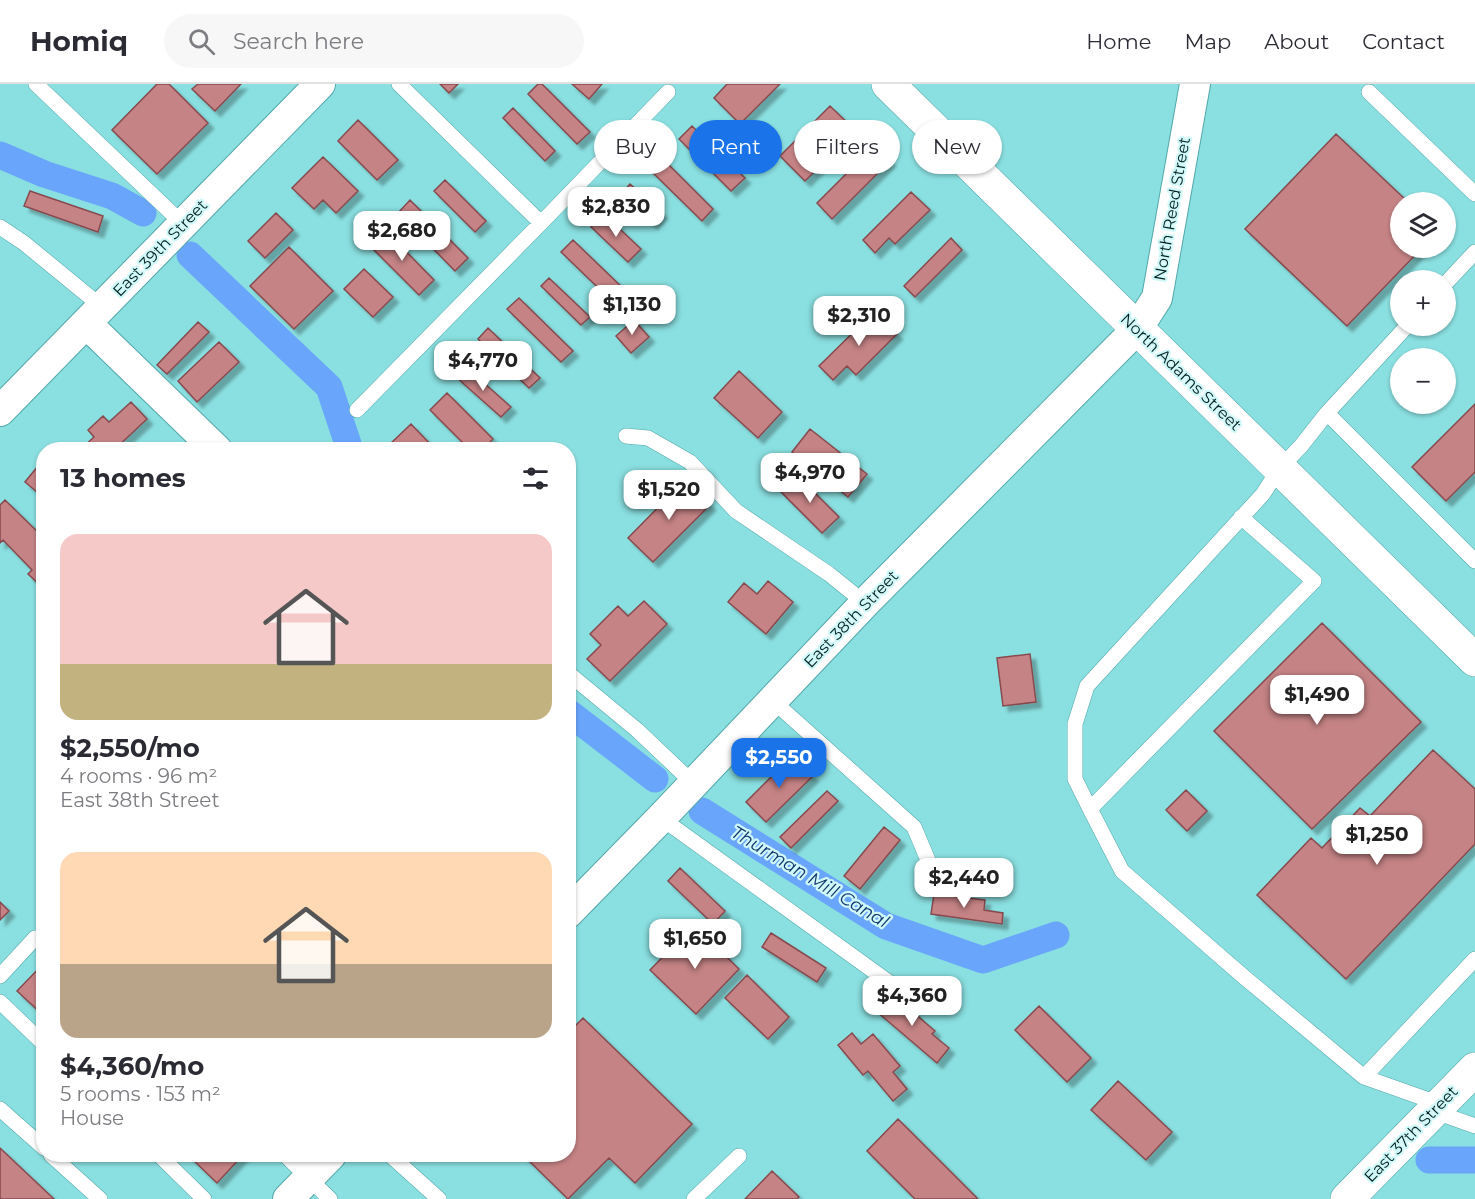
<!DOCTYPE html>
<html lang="en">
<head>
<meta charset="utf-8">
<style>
	:root { --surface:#fff; --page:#f7f7f7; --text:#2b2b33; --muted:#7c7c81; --line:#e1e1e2; --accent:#1a73e8 }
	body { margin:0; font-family:Montserrat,sans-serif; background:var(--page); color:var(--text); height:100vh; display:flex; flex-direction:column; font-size:22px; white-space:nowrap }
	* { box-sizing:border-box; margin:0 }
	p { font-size:20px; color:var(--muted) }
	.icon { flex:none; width:33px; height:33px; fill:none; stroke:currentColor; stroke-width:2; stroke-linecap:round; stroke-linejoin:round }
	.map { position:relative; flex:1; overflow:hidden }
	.sheet { position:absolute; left:36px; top:358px; width:540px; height:720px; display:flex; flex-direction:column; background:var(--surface); border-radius:24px; box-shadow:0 2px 4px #0004 }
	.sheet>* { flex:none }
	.guide { position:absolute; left:594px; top:36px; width:570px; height:54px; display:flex; gap:12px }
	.buttons { position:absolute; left:1390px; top:108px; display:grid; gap:12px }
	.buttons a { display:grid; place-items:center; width:66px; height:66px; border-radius:50%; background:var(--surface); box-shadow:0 2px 4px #0004; font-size:30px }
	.price { position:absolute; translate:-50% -51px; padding:0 14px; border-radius:12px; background:#fff; color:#222; font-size:20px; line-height:39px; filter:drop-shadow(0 2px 3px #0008) }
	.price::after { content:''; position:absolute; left:50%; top:36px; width:18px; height:14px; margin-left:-9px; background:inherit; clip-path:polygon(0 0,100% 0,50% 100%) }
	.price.selected { background:var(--accent); color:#fff }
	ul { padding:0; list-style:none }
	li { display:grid; align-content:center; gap:12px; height:318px; padding:0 24px }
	li span { display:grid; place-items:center; height:186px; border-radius:18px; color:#555 }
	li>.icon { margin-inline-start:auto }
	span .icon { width:108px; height:108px; fill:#fffc; stroke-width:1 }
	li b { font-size:26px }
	h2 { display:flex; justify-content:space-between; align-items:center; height:72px; padding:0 24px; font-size:26px }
	.tag { padding:0 21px; border-radius:27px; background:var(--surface); box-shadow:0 2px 4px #0004; font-size:21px; line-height:54px }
	.tag.selected { background:var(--accent); color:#fff }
	header { display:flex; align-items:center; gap:36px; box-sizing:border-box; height:84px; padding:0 30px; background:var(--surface); border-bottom:2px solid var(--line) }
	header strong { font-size:28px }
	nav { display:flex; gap:33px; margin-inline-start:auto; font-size:21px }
	.search { width:420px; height:54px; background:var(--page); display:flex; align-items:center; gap:15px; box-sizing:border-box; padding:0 21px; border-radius:33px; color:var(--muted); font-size:22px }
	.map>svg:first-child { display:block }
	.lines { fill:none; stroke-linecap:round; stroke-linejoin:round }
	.canal { stroke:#68a5fb; stroke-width:27 }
	.building { fill:#c58385; stroke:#874a4e; stroke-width:1.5; filter:url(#shadow) }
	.service-casing { stroke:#52a8a9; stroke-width:16 }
	.minor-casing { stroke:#52a8a9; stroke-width:32 }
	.tertiary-casing { stroke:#52a8a9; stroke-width:34 }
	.service { stroke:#fff; stroke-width:15 }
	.minor { stroke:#fff; stroke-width:30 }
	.tertiary { stroke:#fff; stroke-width:33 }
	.labels { text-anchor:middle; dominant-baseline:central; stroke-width:4.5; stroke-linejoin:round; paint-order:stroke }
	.street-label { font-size:16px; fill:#021d1d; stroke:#d0f8f8 }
	.water-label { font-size:18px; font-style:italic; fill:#10386d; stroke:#d0f8f8 }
</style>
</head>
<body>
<header>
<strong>Homiq</strong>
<div class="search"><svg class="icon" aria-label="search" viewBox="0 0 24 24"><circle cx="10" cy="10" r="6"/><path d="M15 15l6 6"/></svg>Search here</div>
<nav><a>Home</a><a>Map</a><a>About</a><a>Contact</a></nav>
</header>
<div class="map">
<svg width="1475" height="1115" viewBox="0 0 1475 1115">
	<defs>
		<filter id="shadow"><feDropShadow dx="5.5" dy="5.5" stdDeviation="1.5" flood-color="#0004"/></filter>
	</defs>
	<rect width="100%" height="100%" fill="#8adfe0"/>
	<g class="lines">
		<path class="canal" d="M0,71L44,90L112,112L143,129
			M190,171L329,303L350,366
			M568,628L655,695
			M702,727L886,842L983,876L1056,851
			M1429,1076H1475"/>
	</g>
	<path class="building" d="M157,0H169L208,39L157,90L112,46Z
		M198,0H241L215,27L192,5Z
		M440,0H458L449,9Z
		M538,0H542L590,48L577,60L528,10Z
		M572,0H602L589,15Z
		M727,0H780L740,40L714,14Z
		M830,22L856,47L805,97L780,72Z
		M513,24L555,67L545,77L503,34Z
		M358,36L398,76L377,96L338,57Z
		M692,42L745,94L731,107L679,55Z
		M1336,50L1408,118H1401V164H1422L1347,242L1245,145Z
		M875,61L890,77L832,135L817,119Z
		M659,71L713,125L702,137L647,83Z
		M323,73L358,107L336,129L323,116L314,125L292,104Z
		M445,96L486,137L475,148L434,107Z
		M630,100L662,129L652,140L620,111Z
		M30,107L103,132L98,148L24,122Z
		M911,108L930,126L895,160L889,154L875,169L863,156Z
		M410,116L468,174L455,187L398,129Z
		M276,129L293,146L265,174L248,157Z
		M603,129L641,165L628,178L591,143Z
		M385,146L434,196L419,211L369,161Z
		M951,154L962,166L915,213L904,202Z
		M573,156L629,210L617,222L561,168Z
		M289,163L333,207L294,245L250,202Z
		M364,185L393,213L373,233L344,205Z
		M549,194L590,233L581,241L541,202Z
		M519,214L573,267L561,278L507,225Z
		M874,228L897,250L856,291L847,282L833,296L819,282Z
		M634,236L649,253L631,269L616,252Z
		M198,238L209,248L167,290L157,281Z
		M488,244L540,294L529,304L478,255Z
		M219,258L239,278L197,318L178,297Z
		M465,282L511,323L501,333L456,293Z
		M739,287L782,328L758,354L714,314Z
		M447,309L493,355L482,366H470L430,326Z
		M131,318L147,335L114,366H80L94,353L88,346L103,332L109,338Z
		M1475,320V388L1446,417L1412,383Z
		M411,340L436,366H394L389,361Z
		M810,345L867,390L848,413L792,368Z
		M38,382L44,387V414L25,398Z
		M798,392L839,433L822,449L781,408Z
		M685,396L710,421L653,478L628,454Z
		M5,416L44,454V505L28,490L32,486L3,456L0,459V421Z
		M768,497L793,518L766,550L728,518L744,499L757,510Z
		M644,517L667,540L610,597L587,575L601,561L590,550L618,522L628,532Z
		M1322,539L1421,638L1312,745L1214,647Z
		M1030,570L1036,618L1003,622L997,574Z
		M1433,666L1475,705V760L1346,895L1257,811L1311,754L1322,764L1360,724L1370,732Z
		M792,672L813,692L766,738L746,718Z
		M1186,706L1207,727L1187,747L1166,726Z
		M827,707L838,717L791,764L780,753Z
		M884,743L900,756L860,805L844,792Z
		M680,784L725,827L713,840L668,797Z
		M934,810L985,816L984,826L1003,829L1002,840L931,830Z
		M0,818L9,827L0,836Z
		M694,841L739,885L696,930L650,886Z
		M771,849L826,884L817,898L762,863Z
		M44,879V932L17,907Z
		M747,891L789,933L768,955L725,914Z
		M891,909L935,947L932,950L949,964L937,979L876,927Z
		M1039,922L1091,974L1067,998L1015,946Z
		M583,934L692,1040L635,1099L609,1074L568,1115L523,1071H568V949Z
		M852,949L861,960L873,950L900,982L893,988L907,1005L893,1017L868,987L863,991L838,961Z
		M1118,997L1172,1048L1146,1076L1091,1026Z
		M898,1035L978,1115H915L867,1067Z
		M0,1064L54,1115H0Z
		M188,1071H243L217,1099Z
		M772,1087L799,1113L796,1115H745Z"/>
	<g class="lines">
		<g class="service-casing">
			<path id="service" d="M36,0L183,140
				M399,0L541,139
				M1369,8L1475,110
				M0,143L24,159L102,223
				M1446,199L1475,168
				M1407,242L1327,329L1475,477
				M357,326L541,139L668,8
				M626,352L648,354L690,378L736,427L829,490L865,519
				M1241,433L1314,497L1090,725L1075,695V640L1087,602L1263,410L1279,385L1301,362L1327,329
				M568,589L637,646L694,700
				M773,617L914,743L930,781
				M1090,725L1122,787L1244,893L1364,993L1440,1020
				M661,734L890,899
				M0,892L35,854L44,853
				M0,918L44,960
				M1364,993L1475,875
				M0,1025L44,1064
				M1433,1027L1475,1042
				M51,1071L100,1115
				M159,1071L204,1115
				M285,1071L330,1115
				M390,1071L439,1115
				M694,1115L739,1072"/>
		</g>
		<g class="minor-casing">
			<path id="minor" d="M86,239L217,366
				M0,327L320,0
				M568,829L661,734L865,519L1137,245L1157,214L1195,0
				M288,1115L331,1071"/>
		</g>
		<g class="tertiary-casing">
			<path id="tertiary" d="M888,0L1475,576
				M1347,1115L1475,985"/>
		</g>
		<use href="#service" class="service"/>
		<use href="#minor" class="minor"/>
		<use href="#tertiary" class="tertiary"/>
	</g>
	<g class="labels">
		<g class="street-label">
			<text transform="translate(1172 125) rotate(-80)">North Reed Street</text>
			<text transform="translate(160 164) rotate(-46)">East 39th Street</text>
			<text transform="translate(1181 288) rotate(44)">North Adams Street</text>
			<text transform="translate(851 535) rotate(-46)">East 38th Street</text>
			<text transform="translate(1411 1050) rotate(-46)">East 37th Street</text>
		</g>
		<g class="water-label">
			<text transform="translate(810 793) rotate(31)">Thurman Mill Canal</text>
		</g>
	</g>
</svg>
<div class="buttons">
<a><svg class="icon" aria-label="layers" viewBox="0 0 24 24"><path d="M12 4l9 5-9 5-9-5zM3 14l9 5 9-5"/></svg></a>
<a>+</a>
<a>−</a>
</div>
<b class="price" style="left:616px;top:154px">$2,830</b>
<b class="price" style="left:402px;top:178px">$2,680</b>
<b class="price" style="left:632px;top:252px">$1,130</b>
<b class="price" style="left:859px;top:263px">$2,310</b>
<b class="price" style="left:483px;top:308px">$4,770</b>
<b class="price" style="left:810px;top:420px">$4,970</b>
<b class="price" style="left:669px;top:437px">$1,520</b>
<b class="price" style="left:1317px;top:642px">$1,490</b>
<b class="price selected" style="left:779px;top:705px">$2,550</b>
<b class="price" style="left:1377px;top:782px">$1,250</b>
<b class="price" style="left:964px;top:825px">$2,440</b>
<b class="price" style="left:695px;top:886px">$1,650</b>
<b class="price" style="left:912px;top:943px">$4,360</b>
<div class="guide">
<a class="tag">Buy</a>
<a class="tag selected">Rent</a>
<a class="tag">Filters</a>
<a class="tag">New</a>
</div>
<section class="sheet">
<h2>13 homes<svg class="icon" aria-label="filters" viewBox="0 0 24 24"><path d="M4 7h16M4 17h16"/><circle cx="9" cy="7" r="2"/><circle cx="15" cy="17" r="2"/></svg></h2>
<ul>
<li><span style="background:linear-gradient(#f6c9c9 70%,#c2b280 0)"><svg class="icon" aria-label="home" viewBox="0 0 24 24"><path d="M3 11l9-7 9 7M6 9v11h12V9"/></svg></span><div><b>$2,550/mo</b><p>4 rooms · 96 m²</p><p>East 38th Street</p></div></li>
<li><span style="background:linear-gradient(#ffd9b3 60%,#b9a48a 0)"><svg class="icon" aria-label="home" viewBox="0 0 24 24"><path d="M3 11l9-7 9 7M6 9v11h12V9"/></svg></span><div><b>$4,360/mo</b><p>5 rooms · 153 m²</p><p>House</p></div></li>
</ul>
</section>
</div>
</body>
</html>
